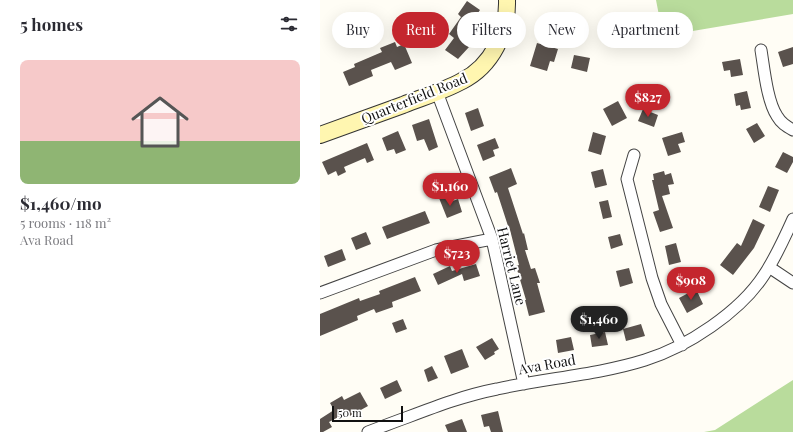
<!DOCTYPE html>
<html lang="en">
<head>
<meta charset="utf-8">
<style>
	:root { --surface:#fff; --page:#f7f7f7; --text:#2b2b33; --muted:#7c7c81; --line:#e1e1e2; --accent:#c4262e }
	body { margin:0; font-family:"Playfair Display",serif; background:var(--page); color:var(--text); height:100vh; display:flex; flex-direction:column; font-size:15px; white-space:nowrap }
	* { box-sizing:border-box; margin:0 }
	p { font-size:13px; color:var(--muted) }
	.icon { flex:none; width:22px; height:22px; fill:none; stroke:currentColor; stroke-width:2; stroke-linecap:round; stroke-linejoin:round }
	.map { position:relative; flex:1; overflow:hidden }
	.side { display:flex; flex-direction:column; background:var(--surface); width:320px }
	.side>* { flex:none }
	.hud { position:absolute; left:12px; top:12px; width:380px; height:36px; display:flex; gap:8px }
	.scale { position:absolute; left:12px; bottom:10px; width:71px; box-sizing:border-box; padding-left:4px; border:2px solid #111; border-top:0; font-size:11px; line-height:14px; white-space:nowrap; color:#111; -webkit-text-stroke:3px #fff; paint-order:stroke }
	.price { position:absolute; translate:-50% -34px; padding:0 9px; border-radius:14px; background:var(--accent); color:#fff; font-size:13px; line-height:26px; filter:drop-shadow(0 1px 2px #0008) }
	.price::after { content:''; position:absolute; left:50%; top:24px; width:12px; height:9px; margin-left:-6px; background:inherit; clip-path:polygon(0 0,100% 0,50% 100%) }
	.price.current { background:#222; color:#fff }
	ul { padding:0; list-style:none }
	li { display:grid; align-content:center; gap:8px; height:212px; padding:0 20px }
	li+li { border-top:1px solid var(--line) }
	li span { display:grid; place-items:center; height:124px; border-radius:8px; color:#555 }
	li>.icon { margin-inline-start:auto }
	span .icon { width:72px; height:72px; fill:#fffc; stroke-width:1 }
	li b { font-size:17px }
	h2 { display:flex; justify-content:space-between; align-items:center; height:48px; padding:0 20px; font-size:17px }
	.tag { padding:0 14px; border-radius:18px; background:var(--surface); box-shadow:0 4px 16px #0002; font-size:14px; line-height:36px }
	.tag.current { background:var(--accent); color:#fff }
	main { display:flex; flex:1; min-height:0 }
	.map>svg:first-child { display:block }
	.forest { fill:#b9dc9c }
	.building { fill:#5a524d }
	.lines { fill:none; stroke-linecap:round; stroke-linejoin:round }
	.street-casing { stroke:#444; stroke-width:13 }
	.secondary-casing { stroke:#333; stroke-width:18 }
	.street { stroke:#fff; stroke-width:11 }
	.secondary { stroke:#fff6b0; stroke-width:16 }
	.labels { text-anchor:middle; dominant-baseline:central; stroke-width:4; stroke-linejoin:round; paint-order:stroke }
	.street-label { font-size:14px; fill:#111; stroke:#fff }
</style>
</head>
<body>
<main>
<section class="side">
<h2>5 homes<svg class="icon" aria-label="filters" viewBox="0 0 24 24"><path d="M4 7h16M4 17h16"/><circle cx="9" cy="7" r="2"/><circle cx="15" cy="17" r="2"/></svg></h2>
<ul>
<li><span style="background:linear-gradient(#f6c9c9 65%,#8fb573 0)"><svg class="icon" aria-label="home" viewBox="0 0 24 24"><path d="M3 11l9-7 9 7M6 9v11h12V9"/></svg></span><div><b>$1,460/mo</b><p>5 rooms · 118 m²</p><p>Ava Road</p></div></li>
</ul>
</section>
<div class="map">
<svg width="473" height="432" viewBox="0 0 473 432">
	<rect width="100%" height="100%" fill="#fffdf5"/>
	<path class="forest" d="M336,0H473V14L343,36Z
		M473,380V432H384L395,430Z"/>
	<path class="building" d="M147,1L160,10L144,33L147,36L142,41L149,47L138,59L125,50L134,38L129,34L141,17L138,14Z
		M75,42L77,47L84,44L92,63L75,70L71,62L51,70L53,76L29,86L23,72L35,67L34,64L62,52L60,48Z
		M217,43L238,49L234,62L230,61L227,71L210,66Z
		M473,47V64L463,67L458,52Z
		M254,55L270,58L267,72L251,68Z
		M420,59L423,75L411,77L410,70L404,71L402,62Z
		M427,91L431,108L421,110L420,105L416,106L414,94Z
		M298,101L307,118L292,126L283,109Z
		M158,108L164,126L151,131L145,113Z
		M323,109L338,115L334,127L318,121Z
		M109,119L118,147L109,151L104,139L97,141L92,125Z
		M437,123L445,136L434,143L426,129Z
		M78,131L86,150L76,154L74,149L67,151L62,138Z
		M273,132L286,136L281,155L268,151Z
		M362,132L365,142L358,144L361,152L348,156L342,138Z
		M175,138L179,148L173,150L175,156L163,161L157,145Z
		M47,143L54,160L47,163L45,158L24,167L26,172L18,176L16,171L8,175L2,162Z
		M463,152L473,157V162L467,173L455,167Z
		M191,168L197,184L188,188L203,234L204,233L208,250H205L211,269L215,268L220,283H217L225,312L209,316L205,300H206L196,266L199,265L189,226H188L177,192L175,193L169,177Z
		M283,169L287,185L275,188L271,172Z
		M344,171L345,175L351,173L354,184L348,185L350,194L342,196L353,228L340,232L333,212L339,210L332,180H334L333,174Z
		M448,186L459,190L450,212L439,207Z
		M128,195L130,202L138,199L142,212L127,218L119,198Z
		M288,200L292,217L283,219L279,202Z
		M105,211L110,223L67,239L62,227Z
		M433,219L445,225L434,248L413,275L400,265L417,243L421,246Z
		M46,232L51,244L36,250L31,238Z
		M300,234L303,245L291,249L288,237Z
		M356,243L361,262L349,265L345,246Z
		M22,249L26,260L8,267L4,256Z
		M156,264L160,276L144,281L142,274L118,285L113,274L130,266L132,271Z
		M309,268L313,283L300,287L296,271Z
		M95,277L101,291L72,302L73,307L56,313L54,309L37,316L38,320L0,336V314L39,298L40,301L60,294L59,291Z
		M376,289L383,304L367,313L359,298Z
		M83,319L87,329L76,333L72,323Z
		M321,324L325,336L306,341L303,329Z
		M285,332L288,345L272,347L270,335Z
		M251,337L254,350L238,353L236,340Z
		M172,338L179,349L174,352L175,354L165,360L156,347Z
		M142,349L149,367L131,374L124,356Z
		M112,366L118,378L108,382L104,370Z
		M77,380L82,391L65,399L60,388Z
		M40,392L48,406L30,416L28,412L9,422L12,427L3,432H0V419L14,410L10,403L22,396L24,400Z
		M178,411L183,432H171L169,426L164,427L161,415Z
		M142,419L147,432H128L125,425Z"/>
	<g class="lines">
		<g class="street-casing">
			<path id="street" d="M441,50C444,68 447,101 457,116C461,123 466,126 473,130
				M117,92L172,239L204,384
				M314,155L307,179L332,278L341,304L362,345
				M449,267L473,283
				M0,293L116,250L172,239
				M48,432C61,427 74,422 88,417C117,406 146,395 177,389C226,378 277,375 325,360C367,347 420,312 444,275C456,257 464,239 473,219"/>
		</g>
		<g class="secondary-casing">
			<path id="secondary" d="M0,135C28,125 55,115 83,105C103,97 124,91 142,81C172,66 188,32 187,0"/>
		</g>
		<use href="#street" class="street"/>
		<use href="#secondary" class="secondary"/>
	</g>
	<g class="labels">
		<g class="street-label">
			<text transform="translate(94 98) rotate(-22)">Quarterfield Road</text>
			<text transform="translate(192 266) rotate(76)">Harriet Lane</text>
			<text transform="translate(227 364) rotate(-10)">Ava Road</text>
		</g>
	</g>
</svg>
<div class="scale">50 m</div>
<b class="price" style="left:328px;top:118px">$827</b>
<b class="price" style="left:130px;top:207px">$1,160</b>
<b class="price" style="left:137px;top:274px">$723</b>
<b class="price" style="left:371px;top:301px">$908</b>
<b class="price current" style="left:279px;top:340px">$1,460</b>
<div class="hud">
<a class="tag">Buy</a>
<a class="tag current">Rent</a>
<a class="tag">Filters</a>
<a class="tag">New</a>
<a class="tag">Apartment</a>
</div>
</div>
</main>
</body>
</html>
